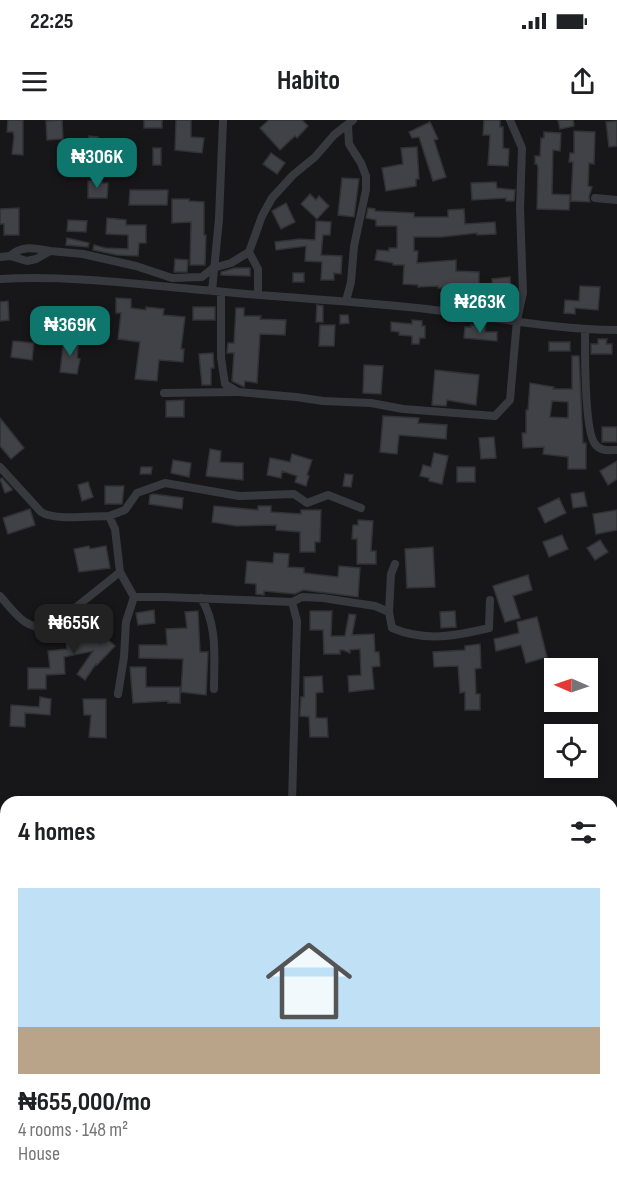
<!DOCTYPE html>
<html lang="en">
<head>
<meta charset="utf-8">
<style>
	:root { --surface:#fff; --page:#f2f2f2; --text:#202124; --muted:#757577; --accent:#0f766e }
	body { margin:0; font-family:"Sofia Sans Condensed",sans-serif; background:var(--page); color:var(--text); height:100vh; display:flex; flex-direction:column; font-size:22px; white-space:nowrap }
	* { box-sizing:border-box; margin:0 }
	p { font-size:20px; color:var(--muted) }
	.icon { flex:none; width:33px; height:33px; fill:none; stroke:currentColor; stroke-width:2; stroke-linecap:round; stroke-linejoin:round }
	.map { position:relative; flex:1; overflow:hidden }
	.details { position:absolute; left:0px; top:676px; width:618px; height:404px; display:flex; flex-direction:column; background:var(--surface); border-radius:18px 18px 0 0; box-shadow:0 3px 9px #0003 }
	.details>* { flex:none }
	.needle { width:39px; rotate:272deg }
	.fabs { position:absolute; left:544px; top:538px; display:grid; gap:12px }
	.fabs a { display:grid; place-items:center; width:54px; height:54px; border-radius:0px; background:var(--surface); box-shadow:0 3px 9px #0003; font-size:30px }
	.price { position:absolute; translate:-50% -51px; padding:0 14px; border-radius:12px; background:var(--accent); color:#fff; font-size:20px; line-height:39px; filter:drop-shadow(0 2px 3px #0008) }
	.price::after { content:''; position:absolute; left:50%; top:36px; width:18px; height:14px; margin-left:-9px; background:inherit; clip-path:polygon(0 0,100% 0,50% 100%) }
	.price.selected { background:#222; color:#fff }
	ul { padding:0; list-style:none }
	li { display:grid; align-content:center; gap:12px; height:318px; padding:0 18px }
	li span { display:grid; place-items:center; height:186px; border-radius:0px; color:#555 }
	li>.icon { margin-inline-start:auto }
	span .icon { width:108px; height:108px; fill:#fffc; stroke-width:1 }
	li b { font-size:26px }
	h2 { display:flex; justify-content:space-between; align-items:center; height:72px; padding:0 18px; font-size:26px }
	.status { display:flex; justify-content:space-between; align-items:center; height:42px; padding:0 30px; background:var(--surface); direction:ltr }
	.status svg { height:16px; fill:currentColor }
	header { display:flex; justify-content:space-between; align-items:center; height:78px; padding:0 18px; background:var(--surface); font-size:27px; font-weight:700 }
	.map>svg:first-child { display:block }
	.building { fill:#414247; stroke:#313136; stroke-width:1.5; fill-rule:evenodd }
	.lines { fill:none; stroke-linecap:round; stroke-linejoin:round }
	.minor { stroke:#38393f; stroke-width:8 }
</style>
</head>
<body>
<div class="status"><b>22:25</b><svg viewBox="0 0 49 12"><path d="M0 12V9h3v3zM5 12V6h3v6zM10 12V3h3v9zM15 12V0h3v12zM26 1h20v11H26zM47 4h2v5h-2z"/></svg></div>
<header><svg class="icon" aria-label="menu" viewBox="0 0 24 24"><path d="M4 6h16M4 12h16M4 18h16"/></svg>Habito<svg class="icon" aria-label="share" viewBox="0 0 24 24"><path d="M12 15V3M7 8l5-5 5 5M5 13v7h14v-7"/></svg></header>
<div class="map">
<svg width="617" height="1079" viewBox="0 0 617 1079">
	<rect width="100%" height="100%" fill="#171719"/>
	<path class="building" d="M8,0H23V35L12,34L14,17L13,12H7Z
		M62,0L63,19L47,20L46,1Z
		M144,0H162V8H144Z
		M176,0H191V17L204,18L202,33L175,30Z
		M269,0H302L308,6L297,18L295,16L280,30L260,8Z
		M484,0H500V7H503V28L509,29L508,46L488,45L490,15H483Z
		M558,0H573L574,6L560,9Z
		M617,1V26L609,27L606,2Z
		M430,2L438,19L434,20L446,57L433,61L419,17L412,18L409,12Z
		M574,11L595,12L594,44L589,43L588,66L592,67L589,77L590,82L571,81L573,42H569L570,33H574Z
		M544,12L561,13L560,31L553,30L552,74L570,75L569,90L537,89L538,48L537,44H535V36H540L541,18H544Z
		M89,16L98,17V25H116V40H111L110,44H104V40H99V35H87Z
		M417,27L419,59H416V66L386,71L382,48L403,44L401,28Z
		M153,28H161V45H153Z
		M271,33L285,43L277,54L263,44Z
		M342,58L359,59L354,97L338,95Z
		M94,60H102V63H108L107,78H88V61Z
		M496,62L497,68L515,70L514,81H506V78L472,80L471,63Z
		M130,70H168L167,85H129Z
		M310,74L316,80L319,76L329,86L317,99L301,84Z
		M172,79H189V81L204,82V115H206L205,145H190L191,102L172,103Z
		M286,83L295,102L281,109L272,91Z
		M19,88V115H4V104H0V89Z
		M368,88L375,89V91L414,93V97H448V90L464,89L465,104L495,102L496,114L477,115V113L441,117H414V131H418L417,143L456,140V151L479,152V168H438V166L418,167V165L403,164L404,145H393V143L375,140L377,130L389,131V128H397V106H376V100L366,98Z
		M107,98L126,100V105H146V123H139L138,136L117,135L93,130L94,125L105,128L128,129V115L106,114Z
		M68,100L87,101L86,112L67,111Z
		M316,101L331,102L330,115H323L321,135L342,136L341,154L334,153V160H321L322,142L305,141L306,126L276,130L275,122L300,119L315,120Z
		M67,118L89,123L88,127L66,125Z
		M175,139L188,140L187,152H174Z
		M235,148H250V156L221,155V152Z
		M293,153H304V162H293Z
		M510,157L511,172L493,174L492,159Z
		M580,166L600,167L598,190L575,188V194L564,193L565,180L579,181Z
		M116,178L131,179V188L146,190V187L164,189L163,195L185,197L181,229H184L183,242L159,240L157,261L135,259L140,222L118,219L121,193H116Z
		M475,180H489L488,188H475Z
		M8,181L9,200L0,201V182Z
		M317,185L323,186V202H316Z
		M193,187H215V200H193Z
		M236,188H244V196H261L260,199L286,200L285,215L260,214L257,263L245,261L244,267L232,261L234,233H227L228,223H234Z
		M90,189L98,190L97,202L89,201Z
		M340,195H348L349,203L340,204Z
		M412,200L422,201V206H425V218H420L419,224H412V216L399,215V212L391,211V202L412,204Z
		M320,205H335L334,226H319Z
		M471,205L485,206V212H497V221L464,218L465,207H471Z
		M64,218L79,220L77,238L80,239L77,254L60,252Z
		M598,219H607L606,224H612V234H591V224H598Z
		M13,221L34,223L32,240L11,237Z
		M549,222H570V231H549Z
		M213,233L214,248H211V265H202L199,234Z
		M572,236H579L583,323H586V349H568V337L543,334L544,327L523,328L522,313H526V290H528L530,263L554,267L553,269H572ZM552,281L568,282V298L550,297Z
		M364,245L383,246L381,274L363,273Z
		M435,250L479,255L476,285L447,280L446,286L432,285Z
		M184,280V297H166V281Z
		M383,296L419,298L418,303L447,305L446,319L399,315L397,334L380,332Z
		M0,298L24,328L11,339L0,326Z
		M602,307H617V322H602Z
		M494,317L496,338L481,339L479,318Z
		M210,329L221,331L220,342L243,343V360L206,356Z
		M434,333L448,336L442,364L429,361V358L420,356L423,345L431,347Z
		M292,334L312,340L307,355L309,356L306,366L295,362L297,356L282,351L281,358L267,355L270,338L290,342Z
		M173,340L191,343L189,357L171,353Z
		M617,341V359L608,365L600,351Z
		M141,347H152L151,354H140Z
		M457,347H475V362H457Z
		M345,354L353,355L351,367L343,366Z
		M2,358L12,369V370L5,373L0,359Z
		M88,362L93,377L82,381L78,365Z
		M105,366H124L122,384H105Z
		M584,372L587,386L573,388L571,374Z
		M153,374L183,378L182,389L149,384L150,375Z
		M559,378L566,393L545,403L538,388Z
		M214,386L258,390V386H271V392L301,394V390H321L320,422H315V432H300V412L276,410V405L237,406L212,402Z
		M30,389L35,405L8,414L3,398Z
		M617,390V410L596,414L593,394Z
		M358,400L373,401L371,431H376V444H357V419H352L353,405H358Z
		M562,415L568,429L549,437L543,422Z
		M600,420L608,432L595,440L587,428Z
		M89,426L90,429L106,426L110,448L79,452L74,429Z
		M433,427L435,467L407,468L405,429Z
		M274,433L289,434L288,447L304,448V453L338,457L339,446L360,448L358,477L303,470L295,474L264,471V475L256,474V464L245,463L247,441L273,443Z
		M528,455L532,470L513,476L520,498L505,502L493,466Z
		M154,490L155,503L138,505L136,493Z
		M198,491L200,532H208L206,575L181,572L183,539L139,538V525H167L166,509L187,508L185,492Z
		M310,491H332L331,516H345L349,494L356,495L352,515L374,514L375,532H379L380,546L372,547L374,569L349,572L348,556L361,555L360,529L350,530V533L343,530H340V534H324L323,510H310Z
		M455,491L456,507L441,508L440,492Z
		M86,496H99L100,523L105,517L115,526L97,545L96,544L85,560L77,554L93,531L64,537L65,554L46,555V569H28V548H50L48,531L67,529L65,517L87,512Z
		M537,497L547,537L526,543L521,525L496,531L494,519L519,513L517,502Z
		M480,524L481,548L475,549L476,574H480V590H465V572L460,573L458,546L434,547L433,532L465,530V526Z
		M130,547H146V567H180V583H168V581L133,583Z
		M322,556L323,572L316,573V598H327L328,617H310L309,597L300,596L301,577H304V557Z
		M40,577L51,579L50,595L25,593V607L10,606L11,585L39,587Z
		M83,579H106V618L89,617L91,595H84Z"/>
	<g class="lines">
		<path class="minor" d="M595,78L617,80
			M249,132L258,149V175
			M10,136C22,125 35,128 50,131
			M0,137L10,136L27,141L36,139L50,131L83,134L136,146L172,158L202,157L213,148L231,143L249,132L262,96L272,78L293,55L315,37L334,15L353,0
			M0,159C71,155 142,165 214,171C285,178 356,181 427,189C490,196 553,210 617,210
			M212,171L219,99L223,0
			M221,172V238L225,264L238,272L296,277L323,281L371,283L403,289L495,296L510,280L517,200L523,173L520,88L522,28L510,0
			M346,181L351,162L354,126L366,70V56L361,43L349,24L348,6
			M585,210C585,231 584,310 595,324C601,332 609,330 617,330
			M164,273L236,272
			M0,347L41,392C55,401 91,396 109,396L125,390L137,373L165,363L239,376L294,374L307,383L328,375L361,388
			M109,396L115,409L120,452L134,477L126,502L124,537L118,574
			M0,476C16,494 24,509 50,508L120,452
			M134,477H164L292,482L302,477L323,478L375,486L389,492L392,508C425,522 456,516 489,508L490,480
			M201,478C218,505 214,538 214,569
			M389,492L391,454L395,444
			M292,682L297,501L292,482
			M0,875L5,890L0,914
			M612,901L617,899
			M612,930L617,934
			M0,946L6,978
			M0,1055H6
			M612,1062L617,1064
			M228,1074L234,1079
			M474,1079L477,1074"/>
	</g>
</svg>
<div class="fabs">
<a><svg class="needle" viewBox="-14 -14 28 28"><path d="M0-13l5 13h-10z" fill="#e53935"/><path d="M0 13l5-13h-10z" fill="#757577"/></svg></a>
<a><svg class="icon" aria-label="locate" viewBox="0 0 24 24"><circle cx="12" cy="12" r="6"/><path d="M12 2v4M12 18v4M2 12h4M18 12h4"/></svg></a>
</div>
<b class="price" style="left:97px;top:69px">₦306K</b>
<b class="price" style="left:480px;top:214px">₦263K</b>
<b class="price" style="left:70px;top:237px">₦369K</b>
<b class="price selected" style="left:74px;top:535px">₦655K</b>
<section class="details">
<h2>4 homes<svg class="icon" aria-label="filters" viewBox="0 0 24 24"><path d="M4 7h16M4 17h16"/><circle cx="9" cy="7" r="2"/><circle cx="15" cy="17" r="2"/></svg></h2>
<ul>
<li><span style="background:linear-gradient(#bfe0f5 75%,#b9a48a 0)"><svg class="icon" aria-label="home" viewBox="0 0 24 24"><path d="M3 11l9-7 9 7M6 9v11h12V9"/></svg></span><div><b>₦655,000/mo</b><p>4 rooms · 148 m²</p><p>House</p></div></li>
</ul>
</section>
</div>
</body>
</html>
